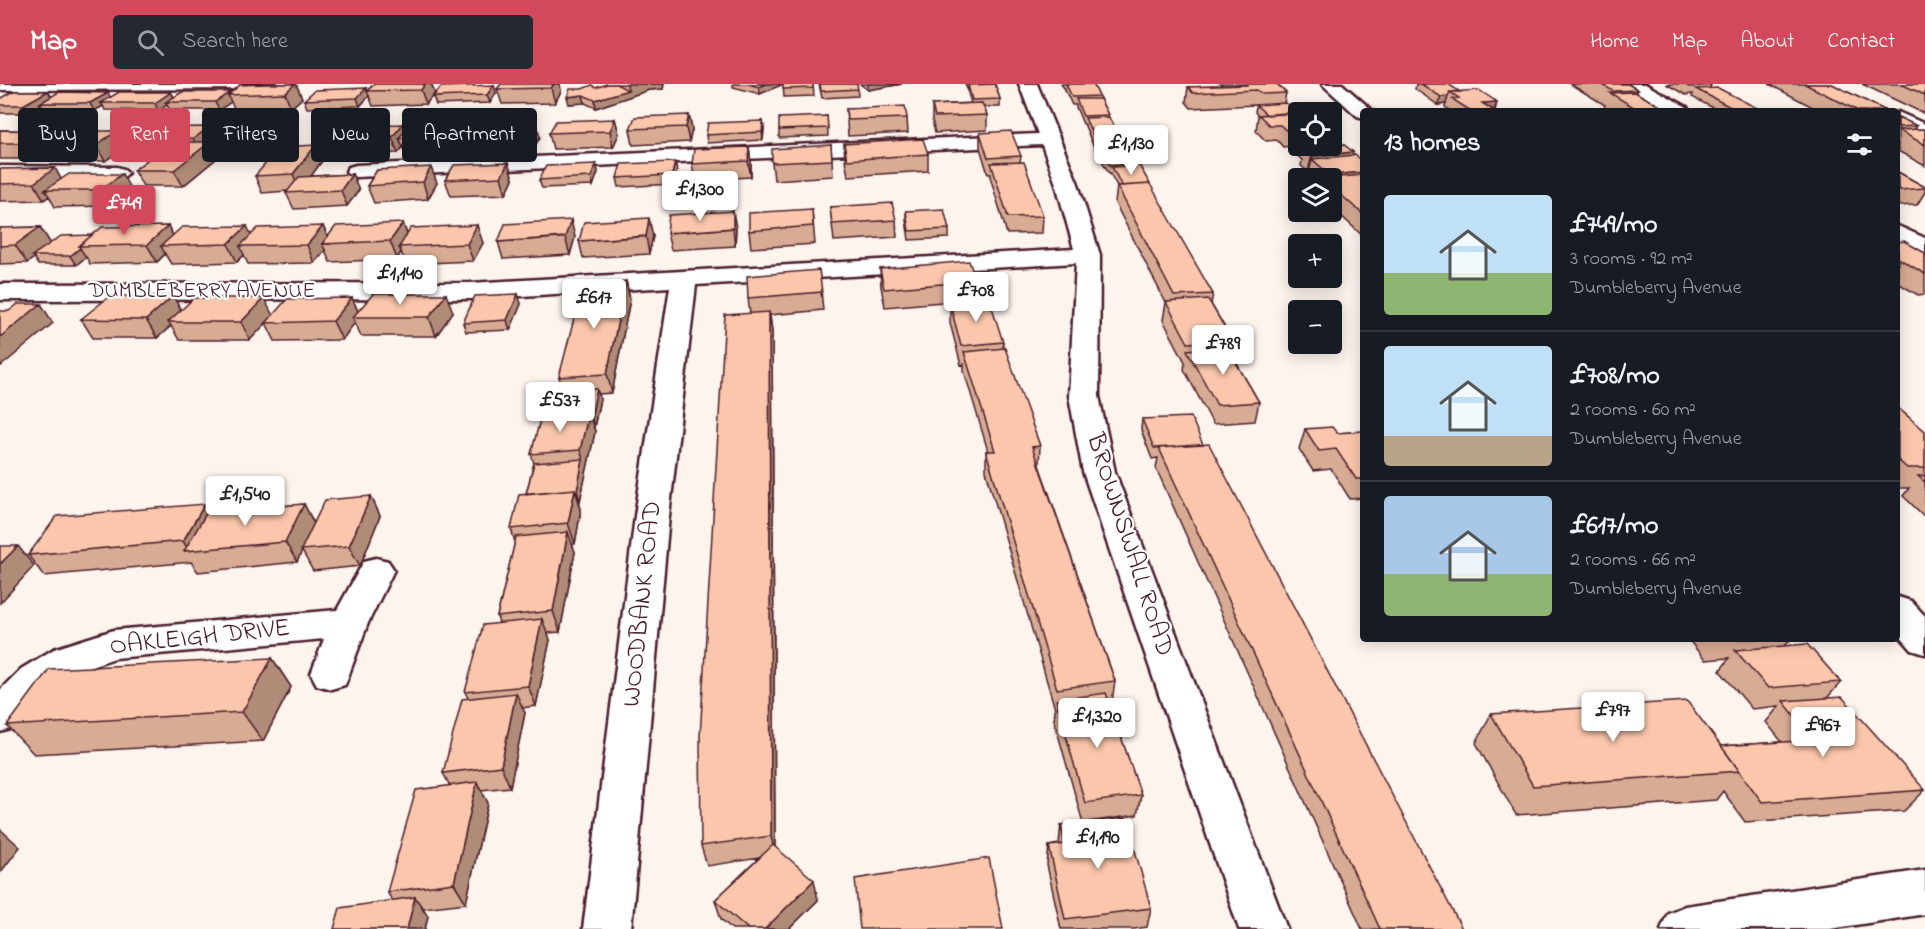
<!DOCTYPE html>
<html lang="en">
<head>
<meta charset="utf-8">
<style>
	:root { --surface:#171b24; --page:#242831; --text:#f1f3f6; --muted:#9ea1a6; --line:#363941; --accent:#d1495b }
	body { margin:0; font-family:"Indie Flower",sans-serif; background:var(--page); color:var(--text); height:100vh; display:flex; flex-direction:column; font-size:22px; white-space:nowrap }
	* { box-sizing:border-box; margin:0 }
	p { font-size:20px; color:var(--muted) }
	.icon { flex:none; width:33px; height:33px; fill:none; stroke:currentColor; stroke-width:2; stroke-linecap:round; stroke-linejoin:round }
	.map { position:relative; flex:1; overflow:hidden }
	.sheet { position:absolute; left:1360px; top:24px; width:540px; height:534px; display:flex; flex-direction:column; background:var(--surface); border-radius:6px; box-shadow:0 3px 15px #0003 }
	.sheet>* { flex:none }
	.banner { position:absolute; left:18px; top:24px; width:570px; height:54px; display:flex; gap:12px }
	.fabs { position:absolute; left:1288px; top:18px; display:grid; gap:12px }
	.fabs a { display:grid; place-items:center; width:54px; height:54px; border-radius:6px; background:var(--surface); box-shadow:0 3px 15px #0003; font-size:30px }
	.price { position:absolute; translate:-50% -51px; padding:0 14px; border-radius:6px; background:#fff; color:#222; font-size:20px; line-height:39px; filter:drop-shadow(0 2px 3px #0008) }
	.price::after { content:''; position:absolute; left:50%; top:36px; width:18px; height:14px; margin-left:-9px; background:inherit; clip-path:polygon(0 0,100% 0,50% 100%) }
	.price.on { background:var(--accent); color:#fff }
	ul { padding:0; list-style:none }
	li { display:flex; align-items:center; gap:18px; height:150px; padding:0 24px }
	li+li { border-top:2px solid var(--line) }
	li span { display:grid; place-items:center; flex:none; width:168px; height:120px; border-radius:6px; color:#555 }
	li>.icon { margin-inline-start:auto }
	span .icon { width:72px; height:72px; fill:#fffc; stroke-width:1 }
	li b { font-size:26px }
	h2 { display:flex; justify-content:space-between; align-items:center; height:72px; padding:0 24px; font-size:26px }
	.tag { padding:0 21px; border-radius:6px; background:var(--surface); box-shadow:0 3px 15px #0003; font-size:21px; line-height:54px }
	.tag.on { background:var(--accent); color:#fff }
	header { display:flex; align-items:center; gap:36px; box-sizing:border-box; height:84px; padding:0 30px; background:var(--accent); color:#fff }
	header strong { font-size:28px }
	nav { display:flex; gap:33px; margin-inline-start:auto; font-size:21px }
	.search { width:420px; height:54px; background:var(--page); display:flex; align-items:center; gap:15px; box-sizing:border-box; padding:0 21px; border-radius:6px; color:var(--muted); font-size:22px }
	.map>svg:first-child { display:block }
	.lines { fill:none; stroke-linecap:round; stroke-linejoin:round }
	.minor-casing { stroke:#4a1f2b; stroke-width:5 }
	.major-casing { stroke:#4a1f2b; stroke-width:5 }
	.minor { fill:#fff; fill-rule:evenodd }
	.major { fill:#fff; fill-rule:evenodd }
	.wall { fill:#d8ab94; stroke:#4a1f2b; stroke-width:1.5 }
	.shaded-wall { fill:#b08b78; stroke:#4a1f2b; stroke-width:1.5 }
	.building { fill:#fbc7ac; stroke:#4a1f2b; stroke-width:1.5 }
	.labels { text-anchor:middle; dominant-baseline:central; stroke-width:4.5; stroke-linejoin:round; paint-order:stroke }
	.far-street-label { font-size:22px; fill:#4a1f2b; stroke:#fff }
	.street-label { font-size:26px; fill:#4a1f2b; stroke:#fff }
</style>
</head>
<body>
<header>
<strong>Map</strong>
<div class="search"><svg class="icon" aria-label="search" viewBox="0 0 24 24"><circle cx="10" cy="10" r="6"/><path d="M15 15l6 6"/></svg>Search here</div>
<nav><a>Home</a><a>Map</a><a>About</a><a>Contact</a></nav>
</header>
<div class="map">
<svg width="1925" height="845" viewBox="0 0 1925 845">
	<rect width="100%" height="100%" fill="#fef4ee"/>
	<filter id="ink" filterUnits="userSpaceOnUse"><feTurbulence type="fractalNoise" baseFrequency=".0167" numOctaves="2"/><feDisplacementMap in="SourceGraphic" scale="12" xChannelSelector="R" yChannelSelector="G"/><feConvolveMatrix kernelMatrix="1 2 1 2 8 2 1 2 1" color-interpolation-filters="sRGB"/></filter>
	<g filter="url(#ink)">
		<g class="lines">
			<g class="minor-casing">
				<path id="minor" d="M0,0H276L273,4L267,5L0,6Z
					M1019,0H1037L1078,100L1100,171L1099,312L1115,388L1287,845H1239L1083,388L1069,312L1076,179L696,201L669,432L631,845H583L635,432L670,203L470,215L0,216V200L470,199L1074,165L1056,100L1042,61L356,93L349,91L346,87L349,83L356,81L1038,50Z
					M1623,0H1645L1687,23L1689,27H1666L1626,4Z
					M1898,28L1925,40V54L1898,41Z
					M0,82L117,83L124,85L128,89L124,93L117,95L0,94Z
					M1898,142L1925,154V171L1898,158Z
					M376,474L388,477L394,486L368,539L345,601L331,605L317,601L311,590L324,555L115,574L82,585L49,607L14,644L0,648V606L21,585L54,565L114,546L337,526L364,477Z
					M1925,786V830L1830,845H1661L1668,829L1685,822Z"/>
			</g>
			<g class="major-casing">
				<path id="major" d="M1322,0H1342L1373,27H1364V34L1357,32Z
					M1898,513L1911,517L1925,532V570L1912,566L1898,550Z"/>
			</g>
			<use href="#minor" class="minor"/>
			<use href="#major" class="major"/>
		</g>
		<path class="wall" d="M266,0H296L302,14L291,24L235,26L231,18L219,26H170L167,21L158,27L105,26L103,22L94,27H44L41,21L28,29H0V15L108,9L110,13L171,8L174,13L230,9Z
			M374,0H431L435,9L426,20L373,22L369,12L360,22L307,24L304,16L366,4L367,7Z
			M560,0L561,7L555,19L502,20L497,5Z
			M607,0H664L663,5L649,6L596,24L585,19L569,20L582,5L596,4Z
			M733,0H781V1L760,10L733,3Z
			M783,0H813L814,12L784,13Z
			M819,0H857L858,12L822,14Z
			M860,0H902L868,6Z
			M965,0H995L1000,15V23H984L987,31V46L935,49L932,36V21L971,19L968,9V4L967,5Z
			M1061,0H1093L1108,31V33L1118,52V54L1136,79V82L1213,210L1211,220L1232,256L1230,268L1259,318L1255,337L1213,340L1184,285L1185,278L1163,236L1166,219L1115,119L1117,102L1111,91V89H1109L1094,63L1095,61H1093L1085,42V40H1083L1076,23V21H1072L1065,6V4H1064Z
			M1220,0H1277L1286,9L1284,19L1297,29L1299,28V62H1332L1364,78V153L1338,129L1319,130L1316,128H1332V94H1312L1308,91L1309,88L1301,82L1302,76L1290,65L1291,62L1283,63L1277,56L1266,57L1256,47L1258,32L1255,28L1256,22L1255,21L1191,24L1186,18L1188,3L1222,2Z
			M1416,0H1448L1460,8L1497,18L1495,27H1448L1449,26L1445,23L1446,20L1438,21L1415,5Z
			M1570,0H1628L1638,6L1636,9L1669,27H1608L1604,24L1605,21Z
			M1666,0H1708L1711,1L1710,4L1759,25L1758,27H1719L1692,13L1693,10L1686,11Z
			M1769,0H1832L1886,27H1820Z
			M1862,0H1925V30Z
			M496,9L490,19L436,21L433,13Z
			M846,25L907,34L908,49L848,52Z
			M689,31L692,46L689,58L633,61L630,45Z
			M827,32L828,52L779,54V46Z
			M1898,33L1917,42L1915,45L1925,46V82L1898,67Z
			M615,35L619,50L613,63L553,65L549,49Z
			M763,37L764,45L763,56L707,59L706,51Z
			M467,38L472,54L463,67L405,69L403,63L398,69L333,71L327,55L403,40L405,47Z
			M209,43L217,58L212,62L217,74L183,102H143L134,86L154,71L125,72L122,65L105,77L48,76L45,71L38,75H0V46L50,47L53,52L117,47L120,54Z
			M980,49L1021,72L1020,78L1043,132L1042,149L1007,150L991,96V90H988L980,64Z
			M540,53L533,65L482,67L479,59Z
			M844,60L928,70V87L848,92L845,76Z
			M831,61L833,92L774,96L772,79Z
			M749,63L751,79V93L695,96L692,80Z
			M322,77L311,92L352,90L359,106L347,122L294,125L286,109L288,107L262,109L255,92Z
			M508,79L513,95L506,110L451,112L445,96Z
			M596,80L598,88L593,102L542,104L539,96Z
			M55,84L61,95L131,106L109,122L55,123L49,112L44,116L0,117V85Z
			M377,86L437,99L428,115L374,119L367,102Z
			M677,86L674,100L619,103L617,94Z
			M1898,88L1925,103V108L1917,121L1898,122Z
			M830,123L896,136L897,153L834,157Z
			M812,125L815,160L751,164L749,147Z
			M906,127L949,145V154L909,156L906,136Z
			M403,139L407,150L483,159L473,177L406,180L401,168L397,175L330,178L325,166L314,179L248,180L244,171L237,178L171,180L165,170L157,178L90,180L86,173L76,181H38L34,174L27,179L0,180V144L40,143L50,159L92,151L168,142L173,151H251L323,142L328,153Z
			M736,144L735,162L671,166L667,149Z
			M653,152L649,170L583,174L579,157Z
			M575,153L570,171L503,175L498,158Z
			M1898,158L1925,169V210L1918,211L1898,199Z
			M880,185L976,197V215L885,223L881,203Z
			M819,186L823,226L770,231L772,247L775,763L818,816L789,845H732L721,835L715,816L759,774L707,782L701,762L750,230L748,214Z
			M626,197L630,215L612,309L599,310L600,315L594,343L595,348L580,417L579,418L581,425L575,460H572L575,468L560,548L548,549L550,556L536,622L522,624L525,629L510,703L481,706L488,719L466,819L423,824L428,832L425,845H334L392,816L387,808L450,702L443,689L468,614L465,608L499,539L497,533L515,458L511,445L526,410L534,379L531,370L545,332L563,307L559,293Z
			M173,212L181,226L273,231L352,214L358,227L453,228L436,252H361L355,238L342,256L275,257L266,239L250,256H179L171,242L157,254H93L81,235Z
			M521,220L510,246L466,248L463,239Z
			M950,220L1003,258V264L1040,362L1039,381L1115,597L1112,618H1109L1141,711L1137,731L1087,738L1151,824L1147,843L1134,845H1061L1047,781L1049,762L1059,760L1061,741L1083,739L1054,636L1055,625L986,387V367H988L964,287V280L961,281L950,239Z
			M1898,324L1925,347V433L1903,412L1909,404H1898Z
			M1142,335L1203,361L1462,845H1362L1156,384L1158,374L1152,375L1141,346Z
			M1305,345L1337,349L1364,347V414L1350,415L1331,385L1313,387L1299,365Z
			M371,412L380,432L360,482L313,487L302,467L297,478L198,488L191,478L44,492L28,471L210,428L304,420L314,439Z
			M1688,555H1791L1785,562L1841,598L1827,614L1925,706L1904,727L1745,738L1723,707L1716,716L1516,731L1476,659L1491,630L1720,662L1782,658L1766,638L1779,622L1752,625L1720,587L1729,574L1705,576Z
			M272,574L291,603L263,657L34,670L7,642Z"/>
		<path class="shaded-wall" d="M295,0H296L302,14L291,24L285,9Z
			M425,0H431L435,9L426,20L421,6Z
			M554,0H560L561,7L555,19L551,4Z
			M627,0H664L663,5L649,6L596,24L595,16L628,6Z
			M765,0H781V1L760,10L759,3Z
			M868,0H902L868,6Z
			M494,1L496,9L490,19L487,11Z
			M366,4L369,12L360,22L357,14Z
			M48,7L53,15L40,19L41,21L28,29L23,21Z
			M171,8L175,16L166,18L167,21L158,27L155,19Z
			M230,8L231,11H228L231,18L219,26L215,18Z
			M108,9L112,16L101,19L103,22L94,27L90,19Z
			M583,11L585,19L569,20L567,13Z
			M1448,12L1446,20L1438,21L1441,13Z
			M1497,18L1494,27L1482,19Z
			M689,31L692,46L689,58L686,43Z
			M615,35L619,50L613,63L610,47Z
			M763,37L764,45L763,56L762,48Z
			M467,38L472,54L463,67L458,52Z
			M403,40L407,53L399,54L403,63L398,69L392,53Z
			M209,43L217,58L212,62L217,74L183,102L174,86L199,66L193,55Z
			M538,45L540,53L533,65L531,57Z
			M50,47L58,60H39L45,71L38,75L29,59Z
			M117,47L121,56H117L122,65L105,77L96,61Z
			M316,61L322,77L300,107L293,90Z
			M749,63L751,79V93L748,77Z
			M1353,68L1349,84L1312,75L1309,88H1308L1312,72Z
			M675,78L677,86L674,100L672,91Z
			M508,79L513,95L506,110L501,93Z
			M596,80L598,88L593,102L591,93Z
			M431,83L437,99L428,115L423,98Z
			M55,84L64,100L45,106L49,112L44,116L34,99Z
			M1364,88V104L1329,94L1330,91Z
			M122,90L131,106L109,122L100,106Z
			M352,90L359,106L347,122L341,106Z
			M733,127L736,144L735,162L733,144Z
			M649,134L653,152L649,170L646,152Z
			M571,136L575,153L570,171L565,153Z
			M403,139L409,156L399,163L401,168L397,175L390,157Z
			M477,141L483,159L473,177L467,160Z
			M168,142L177,159L161,162L165,170L157,178L147,161Z
			M247,142L255,159L240,162L244,171L237,178L228,160Z
			M323,142L330,160H322L325,166L314,179L307,161Z
			M40,143L51,160L32,172L34,174L27,179L15,161Z
			M80,164L86,173L76,181L70,172Z
			M626,197L630,215L612,309L607,290Z
			M446,210L453,228L436,252L429,233Z
			M518,210L521,220L510,246L507,236Z
			M173,212L183,230L168,238L171,242L157,254L146,236Z
			M264,214L273,232L250,256L241,238Z
			M352,214L360,232L353,233L355,238L342,256L333,237Z
			M41,220L53,239L0,283V253Z
			M769,228L772,247L775,771L771,752Z
			M597,305L600,315L594,343L591,333Z
			M589,328L595,348L580,417L577,407L583,375L580,366Z
			M575,405L581,425L575,460L568,439Z
			M371,412L380,432L360,482L349,462Z
			M205,420L218,440L189,467L183,457Z
			M304,420L314,440L297,478L285,458Z
			M568,448L575,468L560,548L553,527Z
			M18,462L34,482L0,519V480Z
			M542,535L550,556L536,622L528,602Z
			M272,574L291,603L263,657L242,628Z
			M516,609L525,629L510,703L501,682Z
			M477,698L488,719L466,819L454,799Z
			M0,745L20,763L0,789Z
			M814,796L818,816L789,845H765Z
			M415,813L428,832L425,845H407Z"/>
		<path class="building" d="M266,0H295L285,9L228,11L240,1Z
			M374,0H425L421,6L367,7Z
			M501,0H554L551,4L497,5Z
			M607,0H616L628,6L595,16L583,11L567,13L570,5H582L592,1L596,4Z
			M748,0H765L759,3Z
			M783,0H813V4L783,5Z
			M820,0H857L858,5L821,7Z
			M995,0L1000,15L972,16L968,1Z
			M1066,0H1093L1099,12L1072,13Z
			M1247,0H1277L1286,9L1262,10L1257,6L1193,9L1188,3L1247,1Z
			M1421,0H1448L1460,8H1450L1448,12L1441,13Z
			M1601,0H1628L1638,6L1613,7Z
			M1684,0H1708L1711,1L1689,3Z
			M1805,0H1832L1886,27H1858Z
			M1901,0H1925V11Z
			M494,1L487,11L433,13L441,3Z
			M366,4L357,14L304,16L315,6Z
			M1718,4L1759,25L1736,26L1696,5Z
			M1479,6L1497,18L1482,19L1495,27H1471L1452,15L1459,14L1450,8Z
			M14,7H48L23,21H0V15Z
			M59,8L108,9L90,19H40Z
			M119,8H171L155,19H101Z
			M182,8H230L215,18H166Z
			M1635,8L1669,27H1640L1610,9Z
			M1076,15H1100L1108,31L1083,32Z
			M982,19L987,31L935,33L932,21Z
			M1286,19L1297,29L1267,31L1256,21Z
			M905,22L907,34L847,36L846,25Z
			M1542,25L1545,27H1521Z
			M1299,28V46L1287,47L1280,41H1269L1259,31L1301,28Z
			M689,31L686,43L630,45L635,33Z
			M827,32L828,44L779,46V34Z
			M1109,33L1118,52L1094,53L1085,34Z
			M1898,33L1917,42L1898,43Z
			M615,35L610,47L549,49L556,37Z
			M763,37L762,48L706,51L708,39Z
			M467,38L458,52L399,54L410,40Z
			M403,40L392,53L327,55L339,42Z
			M209,43L193,55L117,56L134,44Z
			M538,45L531,57L479,59L487,47Z
			M1923,45L1925,46V61L1898,46Z
			M0,46L50,47L29,59H0Z
			M62,47H117L96,61L39,60Z
			M1011,47L1021,72L988,74L980,49Z
			M1293,49H1299V54Z
			M1332,51L1353,68L1312,72L1305,66L1311,65L1307,62H1332Z
			M1119,54L1136,79L1110,81L1095,55Z
			M923,55L928,70L847,76L844,60Z
			M171,58H210L174,86H134Z
			M316,61L293,90L255,92L280,63Z
			M831,61L832,76L772,79V65Z
			M749,63L748,77L692,80L694,65Z
			M1355,71L1364,78V88L1330,91L1312,75Z
			M675,78L672,91L617,94L621,80Z
			M1024,78L1043,132L1008,133L991,79Z
			M508,79L501,93L445,96L454,81Z
			M596,80L591,93L539,96L546,82Z
			M1139,81L1150,100L1122,102L1112,83Z
			M431,83L423,98L367,102L377,86Z
			M55,84L34,99L0,100V85Z
			M1898,88L1925,103V104L1900,106L1898,104Z
			M69,90H122L100,106H45Z
			M352,90L341,106L286,109L299,93Z
			M1364,91V131L1342,112L1332,113V94H1328Z
			M1150,100L1213,210L1174,212L1117,102Z
			M892,119L896,136L832,140L830,123Z
			M812,125L813,142L749,147V129Z
			M944,125L949,145L909,147L906,127Z
			M733,127V144L667,149L669,131Z
			M649,134L646,152L579,157L584,138Z
			M571,136L565,153L498,158L505,140Z
			M403,139L390,157L322,160L336,142Z
			M477,141L467,160L399,163L411,144Z
			M168,142L147,161L79,162L102,143Z
			M247,142L228,160L161,162L182,143Z
			M323,142L307,161L240,162L258,144Z
			M40,143L15,161L0,162V144Z
			M92,151L79,162L80,164L70,172H32L61,152Z
			M1904,157L1925,169V190L1898,174V158Z
			M969,177L976,197L884,205L880,185Z
			M819,186L822,208L748,214L747,192Z
			M626,197L607,290L559,293L583,200Z
			M373,210H446L429,233H353Z
			M518,210L507,236L463,239L475,212Z
			M110,212H173L146,236L81,235Z
			M194,214H264L241,238H168Z
			M352,214L333,237L266,239L287,215Z
			M1208,215L1232,256L1188,259L1166,218Z
			M990,217L1003,258L961,262L950,220Z
			M18,220H41L0,253V227H9Z
			M769,228L771,752L701,762L700,653L725,231Z
			M1227,263L1259,318L1217,321L1187,266Z
			M1005,264L1040,362L1032,363L1115,597L1057,605L986,367H995L964,268Z
			M597,305L591,333L589,328L545,332L552,308Z
			M1898,324L1925,347V384H1907L1898,376Z
			M589,328L580,366L531,370L541,332Z
			M1191,333L1203,361L1154,364L1142,335Z
			M1332,343L1337,349L1364,347V395H1356L1336,365L1319,367L1305,345Z
			M1209,360L1462,845H1380L1159,364Z
			M583,375L577,407H575V405L526,410L534,379Z
			M1918,392H1925V398Z
			M575,405L568,439L511,445L519,410Z
			M371,412L349,462L301,466L325,416Z
			M205,420L183,457L28,471L57,432Z
			M304,420L285,458L184,467L207,428Z
			M568,448L553,527L497,533L516,453Z
			M0,462H18L0,480Z
			M542,535L528,602L465,608L483,541Z
			M1807,560L1841,598L1768,604L1735,566Z
			M272,574L242,628L7,642L49,585Z
			M516,609L501,682L443,689L462,615Z
			M1106,609L1141,711L1085,719L1056,616Z
			M1842,613L1925,706L1762,718L1721,662L1814,656L1783,617Z
			M1687,617L1740,687L1533,702L1491,630Z
			M477,698L454,799L387,808L416,706Z
			M1126,734L1151,824L1065,835L1049,762L1065,760L1061,741Z
			M773,761L814,796L765,845H748L715,816Z
			M989,774L1003,845H860L855,795Z
			M415,813L407,845H334L340,824Z"/>
	</g>
	<g class="labels">
		<g class="far-street-label">
			<text x="202" y="208">DUMBLEBERRY AVENUE</text>
		</g>
		<g class="street-label">
			<text transform="translate(1129 461) rotate(72)">BROWNSWALL ROAD</text>
			<text transform="translate(643 520) rotate(-84)">WOODBANK ROAD</text>
			<text transform="translate(200 554) rotate(-6)">OAKLEIGH DRIVE</text>
		</g>
	</g>
</svg>
<div class="fabs">
<a><svg class="icon" aria-label="locate" viewBox="0 0 24 24"><circle cx="12" cy="12" r="6"/><path d="M12 2v4M12 18v4M2 12h4M18 12h4"/></svg></a>
<a><svg class="icon" aria-label="layers" viewBox="0 0 24 24"><path d="M12 4l9 5-9 5-9-5zM3 14l9 5 9-5"/></svg></a>
<a>+</a>
<a>−</a>
</div>
<b class="price" style="left:1131px;top:92px">£1,130</b>
<b class="price" style="left:700px;top:138px">£1,300</b>
<b class="price on" style="left:124px;top:152px">£749</b>
<b class="price" style="left:400px;top:222px">£1,140</b>
<b class="price" style="left:976px;top:239px">£708</b>
<b class="price" style="left:594px;top:246px">£617</b>
<b class="price" style="left:1223px;top:292px">£789</b>
<b class="price" style="left:560px;top:349px">£537</b>
<b class="price" style="left:245px;top:443px">£1,540</b>
<b class="price" style="left:1613px;top:659px">£797</b>
<b class="price" style="left:1097px;top:665px">£1,320</b>
<b class="price" style="left:1823px;top:674px">£967</b>
<b class="price" style="left:1098px;top:786px">£1,190</b>
<div class="banner">
<a class="tag">Buy</a>
<a class="tag on">Rent</a>
<a class="tag">Filters</a>
<a class="tag">New</a>
<a class="tag">Apartment</a>
</div>
<section class="sheet">
<h2>13 homes<svg class="icon" aria-label="filters" viewBox="0 0 24 24"><path d="M4 7h16M4 17h16"/><circle cx="9" cy="7" r="2"/><circle cx="15" cy="17" r="2"/></svg></h2>
<ul>
<li><span style="background:linear-gradient(#bfe0f5 65%,#8fb573 0)"><svg class="icon" aria-label="home" viewBox="0 0 24 24"><path d="M3 11l9-7 9 7M6 9v11h12V9"/></svg></span><div><b>£749/mo</b><p>3 rooms · 92 m²</p><p>Dumbleberry Avenue</p></div></li>
<li><span style="background:linear-gradient(#bfe0f5 75%,#b9a48a 0)"><svg class="icon" aria-label="home" viewBox="0 0 24 24"><path d="M3 11l9-7 9 7M6 9v11h12V9"/></svg></span><div><b>£708/mo</b><p>2 rooms · 60 m²</p><p>Dumbleberry Avenue</p></div></li>
<li><span style="background:linear-gradient(#a9c7e8 65%,#8fb573 0)"><svg class="icon" aria-label="home" viewBox="0 0 24 24"><path d="M3 11l9-7 9 7M6 9v11h12V9"/></svg></span><div><b>£617/mo</b><p>2 rooms · 66 m²</p><p>Dumbleberry Avenue</p></div></li>
</ul>
</section>
</div>
</body>
</html>
